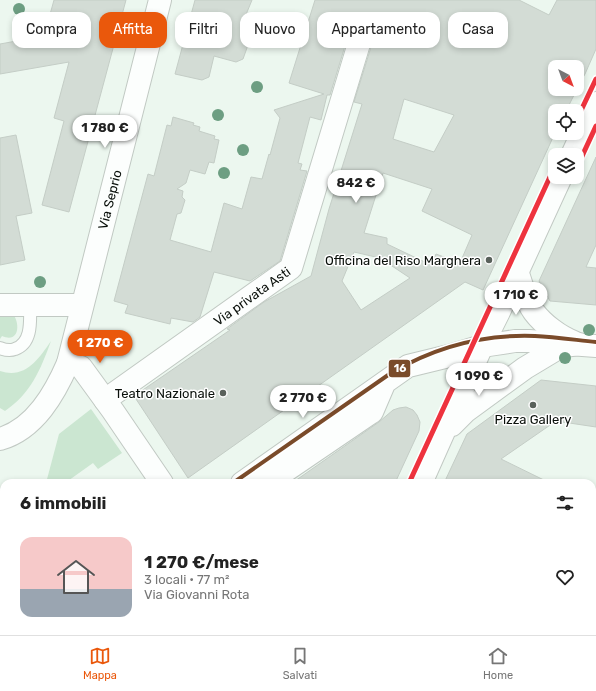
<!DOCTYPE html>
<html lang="it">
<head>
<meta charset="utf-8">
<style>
	:root { --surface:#fff; --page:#f6f6f6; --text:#222; --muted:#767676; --line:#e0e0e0; --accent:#ea580c }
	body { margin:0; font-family:Rubik,sans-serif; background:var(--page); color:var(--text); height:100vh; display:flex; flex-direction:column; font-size:15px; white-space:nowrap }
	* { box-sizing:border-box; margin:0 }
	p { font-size:13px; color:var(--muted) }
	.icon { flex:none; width:22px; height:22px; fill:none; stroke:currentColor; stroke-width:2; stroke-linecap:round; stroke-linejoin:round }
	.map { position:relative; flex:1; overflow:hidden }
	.drawer { position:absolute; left:0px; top:479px; width:596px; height:156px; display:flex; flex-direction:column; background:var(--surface); border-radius:12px 12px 0 0; box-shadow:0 2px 6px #0003 }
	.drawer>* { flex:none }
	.guide { position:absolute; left:12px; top:12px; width:572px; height:36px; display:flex; gap:8px }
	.needle { width:26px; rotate:139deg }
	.tools { position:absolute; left:548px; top:60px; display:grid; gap:8px }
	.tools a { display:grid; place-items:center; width:36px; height:36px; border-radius:8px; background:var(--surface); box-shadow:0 2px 6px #0003; font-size:20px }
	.price { position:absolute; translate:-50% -34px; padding:0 9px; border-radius:14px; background:#fff; color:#222; font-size:13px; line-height:26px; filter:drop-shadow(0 1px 2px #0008) }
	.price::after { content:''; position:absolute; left:50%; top:24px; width:12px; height:9px; margin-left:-6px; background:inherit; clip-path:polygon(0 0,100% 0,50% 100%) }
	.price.current { background:var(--accent); color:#fff }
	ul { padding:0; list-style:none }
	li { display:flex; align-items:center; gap:12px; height:100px; padding:0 20px }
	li+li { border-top:1px solid var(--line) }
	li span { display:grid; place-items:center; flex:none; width:112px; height:80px; border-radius:12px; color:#555 }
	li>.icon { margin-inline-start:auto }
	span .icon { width:48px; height:48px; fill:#fffc; stroke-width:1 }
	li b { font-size:17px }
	h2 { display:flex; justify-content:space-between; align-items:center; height:48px; padding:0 20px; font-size:17px }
	.tag { padding:0 14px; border-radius:12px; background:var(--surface); box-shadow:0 2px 6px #0003; font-size:14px; line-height:36px }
	.tag.current { background:var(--accent); color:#fff }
	.menu { display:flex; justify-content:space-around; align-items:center; height:56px; border-top:1px solid var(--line); background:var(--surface); font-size:11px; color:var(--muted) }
	.menu a { display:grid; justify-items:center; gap:2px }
	.menu .current { color:var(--accent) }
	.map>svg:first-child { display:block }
	.green { fill:#cbe6d1 }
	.building { fill:#d3dcd5; stroke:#c4cdc6; fill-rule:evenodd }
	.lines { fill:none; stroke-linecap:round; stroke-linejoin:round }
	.lane-casing { stroke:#c1c9c3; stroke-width:14 }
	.street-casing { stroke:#c1c9c3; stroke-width:24 }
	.secondary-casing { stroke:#c1c9c3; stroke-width:24 }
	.lane { stroke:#fcfefd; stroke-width:12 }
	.street { stroke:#fcfefd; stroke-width:22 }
	.secondary { stroke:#fcfefd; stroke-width:22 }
	.tram-1-casing { stroke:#fff; stroke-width:7 }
	.tram-1 { stroke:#7a4b2a; stroke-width:4 }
	.metro-1-casing { stroke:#fff; stroke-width:8 }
	.metro-1 { stroke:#ee333e; stroke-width:5 }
	.tree { fill:#6d9e82 }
	.poi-dot { fill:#59615b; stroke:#fff; stroke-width:1.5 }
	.labels { text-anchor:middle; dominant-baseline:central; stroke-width:3; stroke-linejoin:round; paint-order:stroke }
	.street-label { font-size:13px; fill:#0a100b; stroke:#fff }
	.poi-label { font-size:13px; fill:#0a100b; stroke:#fff; text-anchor:end }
	.line-badge { stroke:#fff; stroke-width:1.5 }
	.badge-label { font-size:11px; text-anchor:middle; font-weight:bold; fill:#fff }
</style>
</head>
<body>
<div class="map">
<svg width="596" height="635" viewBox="0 0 596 635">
	<rect width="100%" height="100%" fill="#ecf7ef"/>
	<path class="green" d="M0,311H11C21,322 20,344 2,336L0,339Z
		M51,341C40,371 31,393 5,411L0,408V371C25,379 38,360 51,341Z
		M91,409L122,453L98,469L93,463L65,483H46L59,434Z"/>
	<path class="building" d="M54,0H126L69,212L42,205L64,121L54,118L69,62L0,74V44L44,36Z
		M195,0H252L245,17L253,31L243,59L236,62L214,56L209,77L202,80L175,74Z
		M315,0H519L549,15L557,0H596V49L585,74L577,88V67H555V89H577L566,111H555V133L483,290L465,282L188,478L134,396L230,330L227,329L264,302L311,276L329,209L362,104L354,102L376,31V24L373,18L367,15H362L355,18L352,23L330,95H327L321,120L310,117L298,163L302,164L300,170L307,171L280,261L250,281L214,272L200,317L193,322L171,318L170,324L125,313L128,305L114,301L148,174L154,176L167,125L171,126L173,117L194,123L193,125L200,127L199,131L215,136L214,139L219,140L214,163L209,162L205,174L190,170L186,183L177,189L183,191L182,197L185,200L181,213L177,214L170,240L211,252L224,203L242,209L251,177L262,179L269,154L270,155L280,118L274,110L324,94L289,83ZM404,99L454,115L434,152L393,139ZM383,173L432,189L422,211L472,235L460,263L436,254L431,265L387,244V238L364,233ZM354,252L380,258L410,278L361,310L342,281Z
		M16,135L32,213L16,216L25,260L0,265V138Z
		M596,157V245L586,267L596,268V305L550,301L539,281Z
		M541,380L596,386V427L556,421L501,459L550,483H444L467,434Z
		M406,407L413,410L417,415L420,422L419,431L395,483H292L379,422L393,410L399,408Z"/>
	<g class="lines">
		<g class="lane-casing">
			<path id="lane" d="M0,348C5,350 10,351 15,349C33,343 30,319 30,304"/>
		</g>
		<g class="street-casing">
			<g id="street">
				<path d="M572,155L596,103"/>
				<path d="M517,271C522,284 525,300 534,312C543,324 560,337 574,342"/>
				<path d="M0,305H82"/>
				<path d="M482,346L515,341H529L596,346"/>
				<path d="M68,363L81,367L113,411L162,483"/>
				<path id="s1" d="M105,400L291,268L364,27"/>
				<path d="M452,425L466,411L525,368L560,347L579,344"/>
				<path id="s2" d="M0,439C35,429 55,393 68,363L160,0"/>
				<path d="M421,483L482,346L499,312L561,177"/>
				<path d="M349,635L351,631"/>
			</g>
		</g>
		<g class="secondary-casing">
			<path id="secondary" d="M269,482L369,414L372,412L384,384
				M242,483L408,366L449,356L482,346
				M0,584L4,590
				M24,635L29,631"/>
		</g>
		<use href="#lane" class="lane"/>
		<use href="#street" class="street"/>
		<use href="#secondary" class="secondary"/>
		<g class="tram-1-casing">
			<path id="tram-1" d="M233,483L391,373C435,347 483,334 535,336C555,337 576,340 596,342"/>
		</g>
		<use href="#tram-1" class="tram-1"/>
		<g class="metro-1-casing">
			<path id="metro-1" d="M577,119L596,79
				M577,167L596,126
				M409,483L555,166"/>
		</g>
		<use href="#metro-1" class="metro-1"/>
	</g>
	<g class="tree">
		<circle cx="19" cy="9" r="6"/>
		<circle cx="257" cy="87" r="6"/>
		<circle cx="218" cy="115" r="6"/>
		<circle cx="243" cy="150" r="6"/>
		<circle cx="224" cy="173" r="6"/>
		<circle cx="40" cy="282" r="6"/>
		<circle cx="589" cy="330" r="6"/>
		<circle cx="565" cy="358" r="6"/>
	</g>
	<g class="poi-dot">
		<circle cx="489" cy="260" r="4"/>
		<circle cx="223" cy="393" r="4"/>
		<circle cx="533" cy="405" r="4"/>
	</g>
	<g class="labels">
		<g class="street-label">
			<text stroke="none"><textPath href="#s2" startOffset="274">Via Seprio</textPath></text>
			<text stroke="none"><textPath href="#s1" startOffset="180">Via privata Asti</textPath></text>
		</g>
		<g class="poi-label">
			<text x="481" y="260">Officina del Riso Marghera</text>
			<text x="215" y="393">Teatro Nazionale</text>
			<text x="533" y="419" text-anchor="middle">Pizza Gallery</text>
		</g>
	</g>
	<rect class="line-badge" x="388" y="359" width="23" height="19" rx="4" fill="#7a4b2a"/>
	<g class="badge-label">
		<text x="400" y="372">16</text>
	</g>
</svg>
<div class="tools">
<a><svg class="needle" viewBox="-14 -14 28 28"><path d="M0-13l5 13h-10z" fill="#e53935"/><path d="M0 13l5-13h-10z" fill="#767676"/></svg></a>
<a><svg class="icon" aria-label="locate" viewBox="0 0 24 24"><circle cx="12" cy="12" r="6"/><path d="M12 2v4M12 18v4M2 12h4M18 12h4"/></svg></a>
<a><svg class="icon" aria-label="layers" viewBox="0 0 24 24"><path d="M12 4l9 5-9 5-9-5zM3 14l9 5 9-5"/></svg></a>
</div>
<b class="price" style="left:105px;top:149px">1 780 €</b>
<b class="price" style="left:356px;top:204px">842 €</b>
<b class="price" style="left:516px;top:316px">1 710 €</b>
<b class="price current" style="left:100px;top:364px">1 270 €</b>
<b class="price" style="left:479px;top:397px">1 090 €</b>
<b class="price" style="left:303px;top:419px">2 770 €</b>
<div class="guide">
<a class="tag">Compra</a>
<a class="tag current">Affitta</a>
<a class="tag">Filtri</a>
<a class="tag">Nuovo</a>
<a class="tag">Appartamento</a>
<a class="tag">Casa</a>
</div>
<section class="drawer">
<h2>6 immobili<svg class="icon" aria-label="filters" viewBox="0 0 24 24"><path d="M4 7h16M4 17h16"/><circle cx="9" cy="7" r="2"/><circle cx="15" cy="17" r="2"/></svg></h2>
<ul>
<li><span style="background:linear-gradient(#f6c9c9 65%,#9aa5b1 0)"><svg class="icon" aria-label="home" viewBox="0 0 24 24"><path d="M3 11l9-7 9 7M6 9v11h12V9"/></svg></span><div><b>1 270 €/mese</b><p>3 locali · 77 m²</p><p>Via Giovanni Rota</p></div><svg class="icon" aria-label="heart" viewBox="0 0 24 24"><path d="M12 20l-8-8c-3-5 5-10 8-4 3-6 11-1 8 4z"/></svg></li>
</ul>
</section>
</div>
<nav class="menu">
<a class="current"><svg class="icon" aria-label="map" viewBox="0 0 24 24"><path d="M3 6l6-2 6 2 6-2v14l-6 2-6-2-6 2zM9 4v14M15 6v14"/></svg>Mappa</a>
<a><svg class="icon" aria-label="saved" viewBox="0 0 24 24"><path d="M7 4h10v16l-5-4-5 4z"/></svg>Salvati</a>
<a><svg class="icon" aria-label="home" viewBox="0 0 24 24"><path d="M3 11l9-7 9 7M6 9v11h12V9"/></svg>Home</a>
</nav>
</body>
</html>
